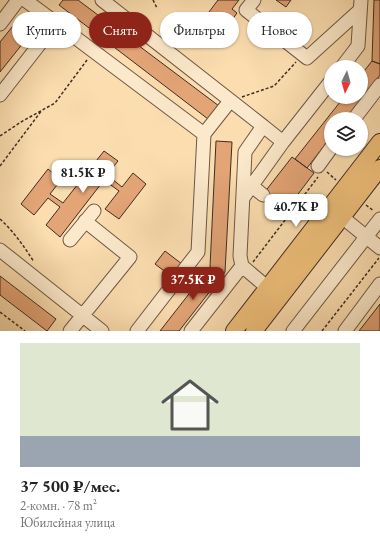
<!DOCTYPE html>
<html lang="ru">
<head>
<meta charset="utf-8">
<style>
	:root { --surface:#fff; --page:#f2f2f2; --text:#222; --muted:#767676; --accent:#8f2418 }
	body { margin:0; font-family:"EB Garamond",serif; background:var(--page); color:var(--text); height:100vh; display:flex; flex-direction:column; font-size:15px; white-space:nowrap }
	* { box-sizing:border-box; margin:0 }
	p { font-size:13px; color:var(--muted) }
	.icon { flex:none; width:22px; height:22px; fill:none; stroke:currentColor; stroke-width:2; stroke-linecap:round; stroke-linejoin:round }
	.map { position:relative; height:331px; overflow:hidden }
	.drawer { display:flex; flex-direction:column; background:var(--surface); flex:1 }
	.drawer>* { flex:none }
	.banner { position:absolute; left:12px; top:12px; width:356px; height:36px; display:flex; gap:8px }
	.needle { width:26px; rotate:185deg }
	.fabs { position:absolute; left:324px; top:60px; display:grid; gap:8px }
	.fabs a { display:grid; place-items:center; width:44px; height:44px; border-radius:50%; background:var(--surface); box-shadow:0 1px 3px #0004; font-size:20px }
	.price { position:absolute; translate:-50% -34px; padding:0 9px; border-radius:8px; background:#fff; color:#222; font-size:13px; line-height:26px; filter:drop-shadow(0 1px 2px #0008) }
	.price::after { content:''; position:absolute; left:50%; top:24px; width:12px; height:9px; margin-left:-6px; background:inherit; clip-path:polygon(0 0,100% 0,50% 100%) }
	.price.current { background:var(--accent); color:#fff }
	ul { padding:0; list-style:none }
	li { display:grid; align-content:center; gap:8px; height:212px; padding:0 20px }
	li span { display:grid; place-items:center; height:124px; border-radius:0px; color:#555 }
	li>.icon { margin-inline-start:auto }
	span .icon { width:72px; height:72px; fill:#fffc; stroke-width:1 }
	li b { font-size:17px }
	.tag { padding:0 14px; border-radius:18px; background:var(--surface); box-shadow:0 1px 3px #0004; font-size:14px; line-height:36px }
	.tag.current { background:var(--accent); color:#fff }
	.map>svg:first-child { display:block }
	.building { fill:#e3a476; stroke:#3d2c24 }
	.lines { fill:none; stroke-linecap:round; stroke-linejoin:round }
	.minor-casing { stroke:#6c5847; stroke-width:15 }
	.major-casing { stroke:#3d2c24; stroke-width:18 }
	.path { stroke:#3d2c24; stroke-width:1.5; stroke-dasharray:3 2; stroke-linecap:butt }
	.minor { stroke:#fce9cb; stroke-width:13 }
	.major { stroke:#eebe78; stroke-width:16 }
</style>
</head>
<body>
<div class="map">
<svg width="380" height="331" viewBox="0 0 380 331">
	<rect width="100%" height="100%" fill="#fbddaf"/>
	<filter id="stains"><feTurbulence type="fractalNoise" baseFrequency=".005" numOctaves="4"/><feColorMatrix values="0 0 0 0 .2 0 0 0 0 .09 0 0 0 0 .02 0 0 0 .5 -.17"/></filter>
	<radialGradient id="worn" r=".72"><stop offset=".6" stop-color="#630" stop-opacity="0"/><stop offset="1" stop-color="#630" stop-opacity=".3"/></radialGradient>
	<path class="building" d="M63,0H78L219,106L208,119L59,5Z
		M218,0H239L232,9L237,13L227,27L209,12Z
		M276,0H291L286,7Z
		M374,0H380V64L372,61Z
		M21,16L35,28L0,72V42Z
		M372,61L380,64V75L345,119H331V137L307,168L295,159L344,97H361V75Z
		M216,141L232,142L225,272L222,276L210,267Z
		M104,151L118,161L107,175L122,187L133,173L146,184L119,219L105,209L119,191L104,180L60,237L46,225L60,207L48,198L34,215L21,204L48,169L61,180L50,194L63,203Z
		M292,157L314,173L286,210L264,193Z
		M165,251L182,264L172,277L155,264Z
		M210,267L222,276L179,331H160Z
		M0,276L56,319L47,331L0,295Z
		M380,304V331H359Z"/>
	<g class="lines">
		<g class="minor-casing">
			<path id="minor" d="M25,0L56,23
				M102,0L263,126
				M254,0L246,10L307,58L360,10
				M0,24L18,0
				M342,67L358,46L361,0
				M0,95L56,23L204,134L198,252L137,331
				M354,119L380,85
				M204,134L230,101
				M318,166L331,148
				M252,186L263,195
				M243,198L283,142
				M342,217L380,248
				M70,240L94,211
				M0,250L102,331
				M242,266L268,288
				M70,331L130,257L85,221
				M191,331L242,266L240,256L245,152L263,126L283,142L331,81
				M293,331L380,219
				M345,331L380,284"/>
		</g>
		<g class="major-casing">
			<path id="major" d="M234,331L380,142
				M254,331L380,168"/>
		</g>
		<path class="path" d="M153,0L157,8
			M242,97L274,86L296,62
			M0,136L21,122L55,103L87,60
			M0,166L42,110
			M327,172L336,180
			M272,201L289,214
			M366,205L374,211
			M0,219C13,231 24,246 34,262
			M253,262L318,177
			M0,312L25,331
			M322,331L379,258"/>
		<use href="#minor" class="minor"/>
		<use href="#major" class="major"/>
	</g>
	<rect width="100%" height="100%" filter="url(#stains)"/>
	<rect width="100%" height="100%" fill="url(#worn)"/>
</svg>
<div class="fabs">
<a><svg class="needle" viewBox="-14 -14 28 28"><path d="M0-13l5 13h-10z" fill="#e53935"/><path d="M0 13l5-13h-10z" fill="#767676"/></svg></a>
<a><svg class="icon" aria-label="layers" viewBox="0 0 24 24"><path d="M12 4l9 5-9 5-9-5zM3 14l9 5 9-5"/></svg></a>
</div>
<b class="price" style="left:83px;top:194px">81.5K ₽</b>
<b class="price" style="left:296px;top:228px">40.7K ₽</b>
<b class="price current" style="left:193px;top:301px">37.5K ₽</b>
<div class="banner">
<a class="tag">Купить</a>
<a class="tag current">Снять</a>
<a class="tag">Фильтры</a>
<a class="tag">Новое</a>
</div>
</div>
<section class="drawer">
<ul>
<li><span style="background:linear-gradient(#dfe7d0 75%,#9aa5b1 0)"><svg class="icon" aria-label="home" viewBox="0 0 24 24"><path d="M3 11l9-7 9 7M6 9v11h12V9"/></svg></span><div><b>37 500 ₽/мес.</b><p>2-комн. · 78 m²</p><p>Юбилейная улица</p></div></li>
</ul>
</section>
</body>
</html>
